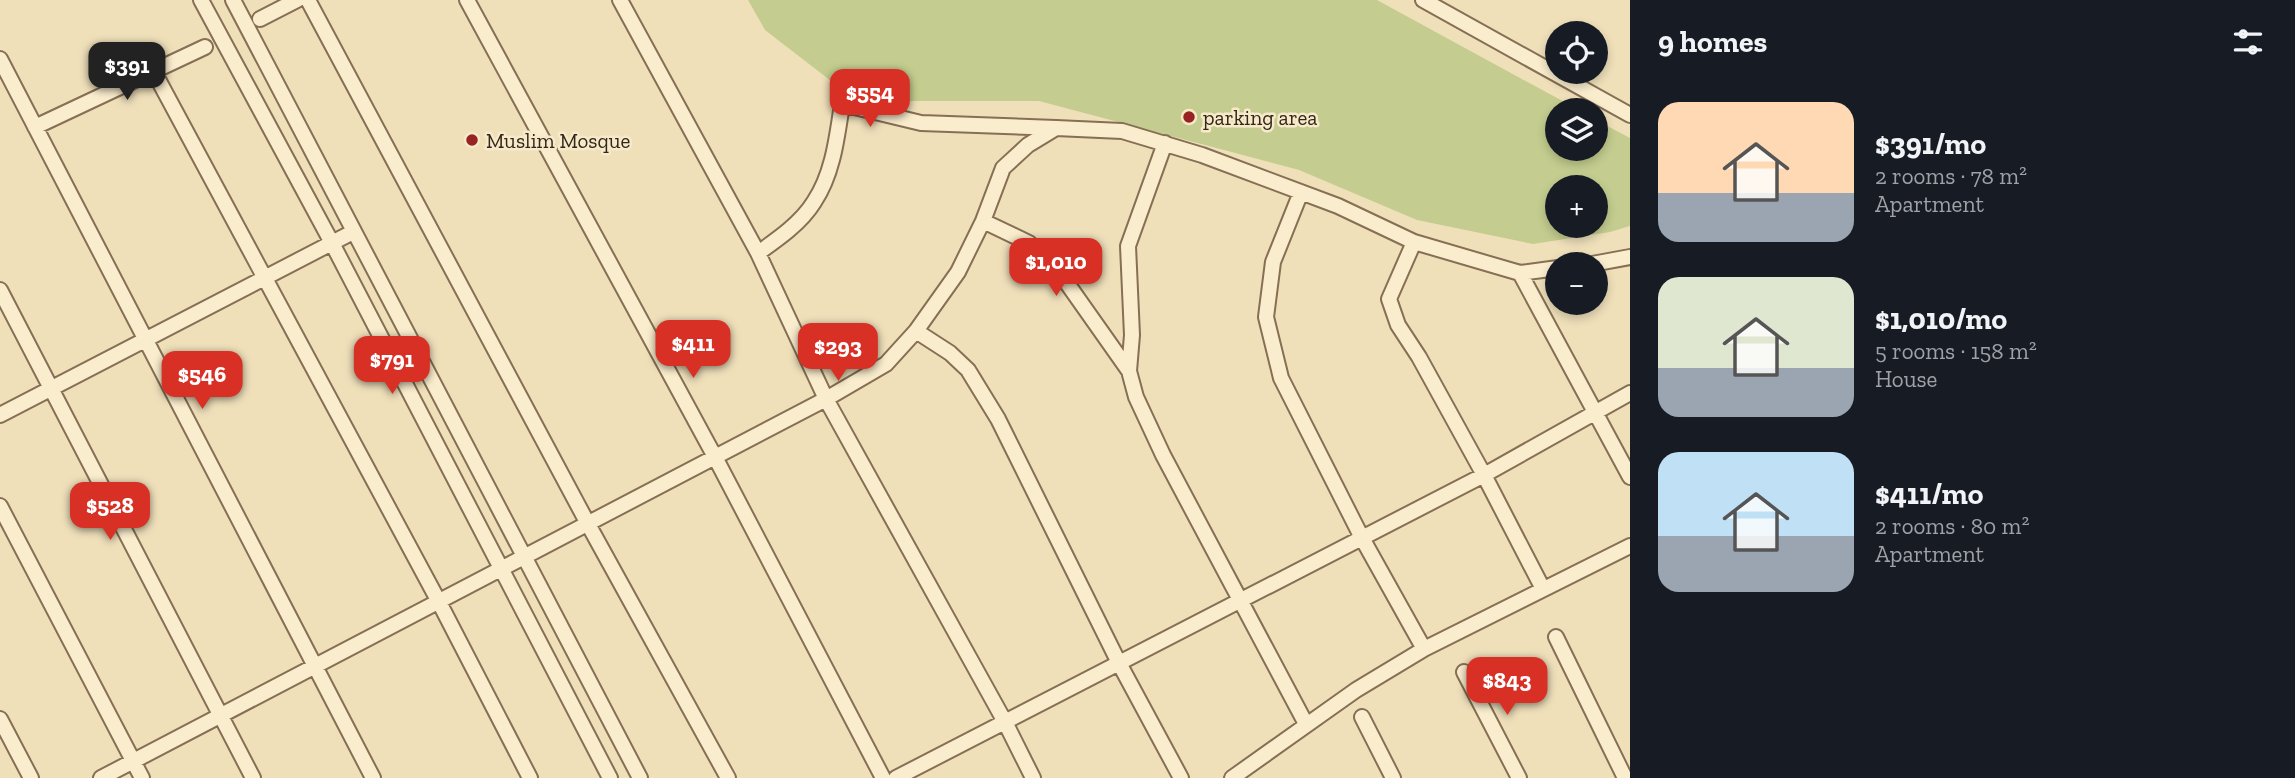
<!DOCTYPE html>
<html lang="en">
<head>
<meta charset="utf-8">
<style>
	:root { --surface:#171b24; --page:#242831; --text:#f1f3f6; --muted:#9ea1a6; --accent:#d93025 }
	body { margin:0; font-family:"Zilla Slab",serif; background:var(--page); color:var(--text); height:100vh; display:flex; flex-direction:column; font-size:26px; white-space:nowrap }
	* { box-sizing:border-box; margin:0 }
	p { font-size:23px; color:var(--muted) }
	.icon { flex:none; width:38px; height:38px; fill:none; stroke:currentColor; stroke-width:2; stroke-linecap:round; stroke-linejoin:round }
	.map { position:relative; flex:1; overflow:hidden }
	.drawer { display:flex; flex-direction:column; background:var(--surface); width:665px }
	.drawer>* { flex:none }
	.tools { position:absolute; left:1545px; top:21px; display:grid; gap:14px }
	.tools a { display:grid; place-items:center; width:63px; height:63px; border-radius:50%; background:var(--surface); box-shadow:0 4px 10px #0003; font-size:35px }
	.price { position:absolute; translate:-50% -60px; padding:0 16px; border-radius:14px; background:var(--accent); color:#fff; font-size:23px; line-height:46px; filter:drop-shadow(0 2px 4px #0008) }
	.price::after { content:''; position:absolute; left:50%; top:42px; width:21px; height:16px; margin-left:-10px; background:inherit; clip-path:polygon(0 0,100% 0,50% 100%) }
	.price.on { background:#222; color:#fff }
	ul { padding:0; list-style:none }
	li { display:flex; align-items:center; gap:21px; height:175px; padding:0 28px }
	li span { display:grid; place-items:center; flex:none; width:196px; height:140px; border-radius:21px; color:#555 }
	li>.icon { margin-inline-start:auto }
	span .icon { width:84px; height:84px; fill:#fffc; stroke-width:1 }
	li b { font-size:30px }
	h2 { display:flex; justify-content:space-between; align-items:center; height:84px; padding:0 28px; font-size:30px }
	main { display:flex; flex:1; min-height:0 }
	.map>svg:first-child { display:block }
	.green { fill:#c4cd8f; fill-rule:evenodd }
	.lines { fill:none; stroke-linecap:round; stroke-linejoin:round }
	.minor-casing { stroke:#866f54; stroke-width:18 }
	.minor { stroke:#faedcd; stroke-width:14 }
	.poi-dot { fill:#972322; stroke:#f6eaca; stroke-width:2.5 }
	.labels { text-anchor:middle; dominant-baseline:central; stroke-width:5; stroke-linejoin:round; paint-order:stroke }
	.poi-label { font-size:21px; fill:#34271a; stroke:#f6eaca; text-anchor:start }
</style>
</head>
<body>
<main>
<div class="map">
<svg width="1630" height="778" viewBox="0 0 1630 778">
	<rect width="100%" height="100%" fill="#efe0ba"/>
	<path class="green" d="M748,0H1377L1579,110H1558V149H1596V120L1630,138V226L1610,232L1533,244L1417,220L1299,170L1039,101H889L831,81L765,30ZM1558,187H1596V226H1558Z"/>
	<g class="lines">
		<g class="minor-casing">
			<path id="minor" d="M201,0L332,243L610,778
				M233,0L640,778
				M308,0L588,524L728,778
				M467,0L715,457L883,778
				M620,0L758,253L826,399L1005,722L1033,778
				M1423,0L1630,115
				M260,19L297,0
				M0,59L373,778
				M153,70L439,602L530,778
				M35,127L205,47
				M1165,143L1128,246L1132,335L1129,371L1136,397L1163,455L1306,724
				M1301,192L1273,262L1266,317L1281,378L1362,538L1424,649
				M983,221L1029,243L1062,276L1129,371
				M1414,242L1520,273L1558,268
				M758,253C778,239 801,223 814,202C833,174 837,137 842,104L921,123L1056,128
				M1592,264L1630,257
				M1520,273L1630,477
				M0,290L253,778
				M916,331L950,353L968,370L998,419L1119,663L1181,778
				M0,415L353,232
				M0,506L142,778
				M1556,637L1625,778
				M1464,672L1519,778
				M1362,717L1393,778
				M0,719L31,778
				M101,778L826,399L886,364L916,331L958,272L983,221L1003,168L1028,145L1056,128L1122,131L1202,155L1338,206L1414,242L1389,299L1398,325L1419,357L1484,475L1543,589
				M896,778L1484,475L1630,393
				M1232,778L1356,690L1424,649L1630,546"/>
		</g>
		<use href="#minor" class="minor"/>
	</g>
	<g class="poi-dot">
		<circle cx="1189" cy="117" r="7"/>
		<circle cx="472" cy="140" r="7"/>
	</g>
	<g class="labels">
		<g class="poi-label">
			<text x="1203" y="117">parking area</text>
			<text x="486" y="140">Muslim Mosque</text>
		</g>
	</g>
</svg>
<div class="tools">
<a><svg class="icon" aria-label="locate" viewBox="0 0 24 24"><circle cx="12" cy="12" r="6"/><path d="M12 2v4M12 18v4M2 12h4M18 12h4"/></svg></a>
<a><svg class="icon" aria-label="layers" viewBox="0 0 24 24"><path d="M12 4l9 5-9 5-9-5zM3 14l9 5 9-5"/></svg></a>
<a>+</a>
<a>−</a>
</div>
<b class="price on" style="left:127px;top:102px">$391</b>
<b class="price" style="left:870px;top:129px">$554</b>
<b class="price" style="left:1056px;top:298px">$1,010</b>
<b class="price" style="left:693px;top:380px">$411</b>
<b class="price" style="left:838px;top:383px">$293</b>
<b class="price" style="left:392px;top:396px">$791</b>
<b class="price" style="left:202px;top:411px">$546</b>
<b class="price" style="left:110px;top:542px">$528</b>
<b class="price" style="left:1507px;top:717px">$843</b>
</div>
<section class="drawer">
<h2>9 homes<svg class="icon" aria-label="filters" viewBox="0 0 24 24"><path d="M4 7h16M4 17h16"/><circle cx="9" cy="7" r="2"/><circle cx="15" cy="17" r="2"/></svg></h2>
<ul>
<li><span style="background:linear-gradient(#ffd9b3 65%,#9aa5b1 0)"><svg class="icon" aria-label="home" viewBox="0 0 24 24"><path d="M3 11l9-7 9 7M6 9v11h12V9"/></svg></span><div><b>$391/mo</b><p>2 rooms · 78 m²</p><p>Apartment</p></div></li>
<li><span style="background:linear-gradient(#dfe7d0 65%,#9aa5b1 0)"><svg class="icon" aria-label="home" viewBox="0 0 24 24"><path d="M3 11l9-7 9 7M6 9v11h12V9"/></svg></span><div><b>$1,010/mo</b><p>5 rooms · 158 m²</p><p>House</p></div></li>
<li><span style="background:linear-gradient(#bfe0f5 60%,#9aa5b1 0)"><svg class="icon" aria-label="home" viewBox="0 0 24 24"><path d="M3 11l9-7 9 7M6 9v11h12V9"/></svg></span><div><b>$411/mo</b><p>2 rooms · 80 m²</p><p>Apartment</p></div></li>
</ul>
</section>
</main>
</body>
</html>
